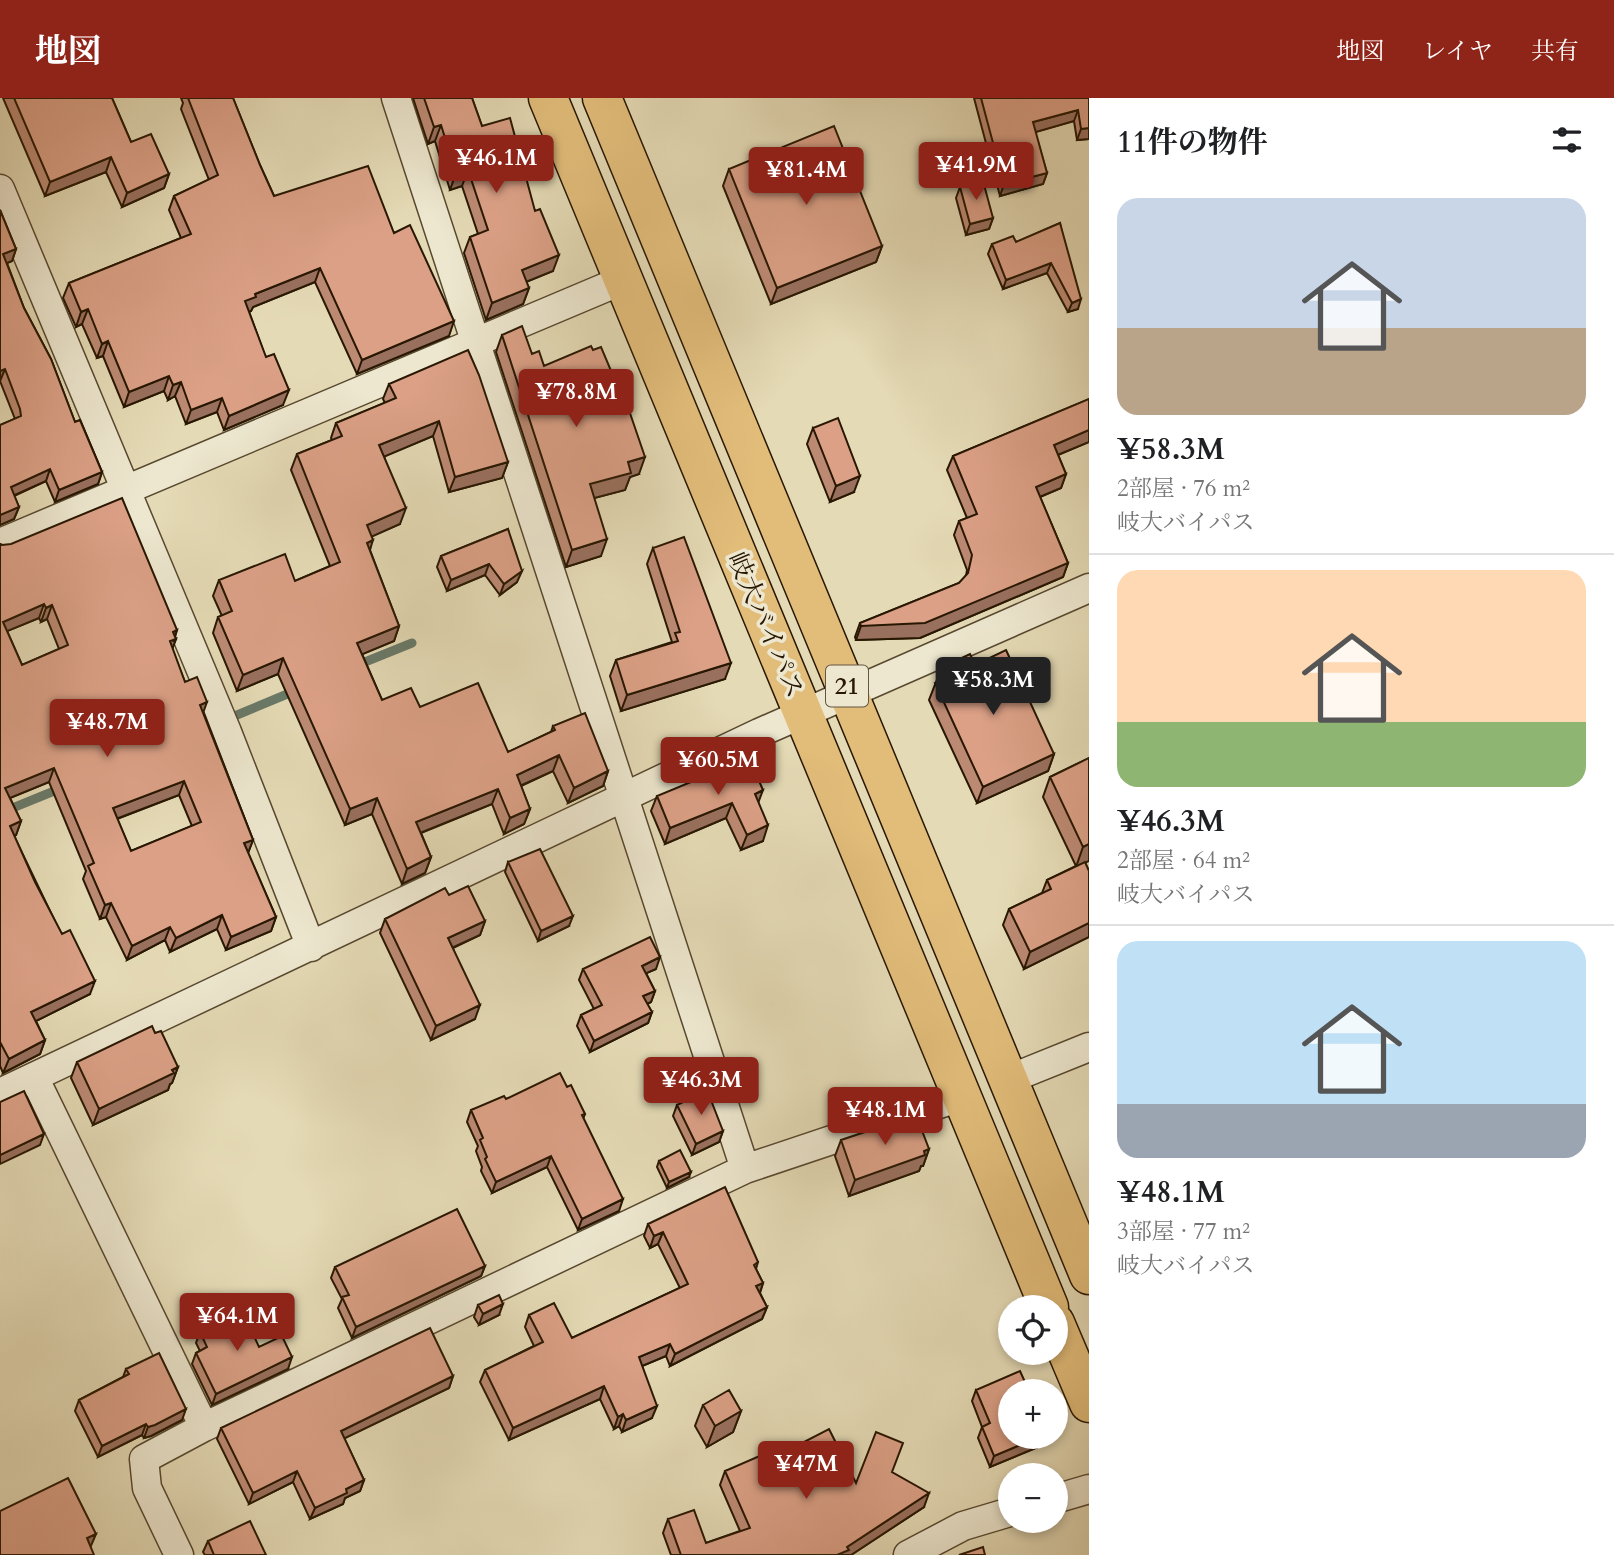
<!DOCTYPE html>
<html lang="ja">
<head>
<meta charset="utf-8">
<style>
	:root { --surface:#fff; --page:#f2f2f2; --text:#202124; --muted:#757577; --line:#e0e0e0; --accent:#8f2418 }
	body { margin:0; font-family:Cardo,"Noto Serif JP",serif; background:var(--page); color:var(--text); height:100vh; display:flex; flex-direction:column; font-size:26px; white-space:nowrap }
	* { box-sizing:border-box; margin:0 }
	p { font-size:23px; color:var(--muted) }
	.icon { flex:none; width:38px; height:38px; fill:none; stroke:currentColor; stroke-width:2; stroke-linecap:round; stroke-linejoin:round }
	.map { position:relative; flex:1; overflow:hidden }
	.sheet { display:flex; flex-direction:column; background:var(--surface); width:525px }
	.sheet>* { flex:none }
	.controls { position:absolute; left:998px; top:1197px; display:grid; gap:14px }
	.controls a { display:grid; place-items:center; width:70px; height:70px; border-radius:50%; background:var(--surface); box-shadow:0 4px 10px #0003; font-size:35px }
	.price { position:absolute; translate:-50% -60px; padding:0 16px; border-radius:7px; background:var(--accent); color:#fff; font-size:23px; line-height:46px; filter:drop-shadow(0 2px 4px #0008) }
	.price::after { content:''; position:absolute; left:50%; top:42px; width:21px; height:16px; margin-left:-10px; background:inherit; clip-path:polygon(0 0,100% 0,50% 100%) }
	.price.selected { background:#222; color:#fff }
	ul { padding:0; list-style:none }
	li { display:grid; align-content:center; gap:14px; height:371px; padding:0 28px }
	li+li { border-top:2px solid var(--line) }
	li span { display:grid; place-items:center; height:217px; border-radius:21px; color:#555 }
	li>.icon { margin-inline-start:auto }
	span .icon { width:126px; height:126px; fill:#fffc; stroke-width:1 }
	li b { font-size:30px }
	h2 { display:flex; justify-content:space-between; align-items:center; height:84px; padding:0 28px; font-size:30px }
	header { display:flex; align-items:center; gap:42px; box-sizing:border-box; height:98px; padding:0 35px; background:var(--accent); color:#fff }
	header strong { font-size:33px }
	nav { display:flex; gap:38px; margin-inline-start:auto; font-size:24px }
	main { display:flex; flex:1; min-height:0 }
	.map>svg:first-child { display:block }
	.lines { fill:none; stroke-linecap:round; stroke-linejoin:round }
	.stream { stroke:#697968; stroke-width:9 }
	.minor-casing { stroke:#57482f; stroke-width:31 }
	.highway-casing { stroke:#281702; stroke-width:41 }
	.minor { stroke:#ede7cf; stroke-width:28 }
	.highway { stroke:#e2bd7a; stroke-width:38 }
	.wall { fill:#bc8a73; stroke:#281702; stroke-width:2; fill-rule:evenodd }
	.shaded-wall { fill:#99705e; stroke:#281702; stroke-width:2 }
	.building { fill:#dba086; stroke:#281702; stroke-width:2; fill-rule:evenodd }
	.labels { text-anchor:middle; dominant-baseline:central; stroke-width:7; stroke-linejoin:round; paint-order:stroke }
	.shield { fill:#ede7cf; stroke:#635540; stroke-width:2 }
	.shield-label { font-size:24px; font-weight:bold; fill:#281702 }
	.street-label { font-size:26px; fill:#281702; stroke:#ede7cf }
</style>
</head>
<body>
<header>
<strong>地図</strong>
<nav><a>地図</a><a>レイヤ</a><a>共有</a></nav>
</header>
<main>
<div class="map">
<svg width="1089" height="1457" viewBox="0 0 1089 1457">
	<rect width="100%" height="100%" fill="#e4dab5"/>
	<filter id="stains"><feTurbulence type="fractalNoise" baseFrequency=".00286" numOctaves="4"/><feColorMatrix values="0 0 0 0 .2 0 0 0 0 .09 0 0 0 0 .02 0 0 0 .5 -.17"/></filter>
	<radialGradient id="worn" r=".72"><stop offset=".6" stop-color="#630" stop-opacity="0"/><stop offset="1" stop-color="#630" stop-opacity=".3"/></radialGradient>
	<g class="lines">
		<path class="stream" d="M355,568L412,545
			M225,622L297,592
			M0,715L64,689"/>
		<g class="minor-casing">
			<path id="minor" d="M396,0L745,1071
				M0,91L227,634L311,849
				M0,445L623,182
				M34,979L204,1329
				M1007,982L1089,949
				M0,995L759,635L1089,490
				M1055,1401L1089,1391
				M179,1457L147,1390L144,1361L204,1329L745,1071L960,999
				M908,1457L963,1428L1010,1414"/>
		</g>
		<g class="highway-casing">
			<path id="highway" d="M548,0L1049,1209
				M602,0L1089,1177
				M1055,1225L1089,1305"/>
		</g>
		<use href="#minor" class="minor"/>
		<use href="#highway" class="highway"/>
	</g>
	<path class="wall" d="M3,0H112L131,44L169,76L164,90L122,109L106,74L45,98Z
		M181,0H233L260,67L274,98L394,135L449,238L357,276L315,184L253,209L251,213L249,214L283,307L224,332L217,314L186,326L175,298L168,302L164,293L124,309L103,258L97,260L82,226L76,229L63,200L69,185L181,140L169,112L174,98L209,82L181,11L183,5Z
		M413,0H472L482,28L535,113L553,173L526,184L529,190L523,206L486,222L464,155L470,139L478,136L462,88L450,92L435,43L428,46Z
		M974,0H1089V41L1077,42L1074,23L1035,34L1047,75L1043,86L1000,98Z
		M729,71L882,148L876,164L771,206L723,88Z
		M960,89L993,120L989,131L966,137L956,100Z
		M0,112L16,151L12,163L7,165L24,210L51,261L75,324L80,322L102,374L98,386L55,404L46,383L14,398L19,409L14,421L0,427V327L15,321L0,283Z
		M1060,125L1078,211L1068,214L1047,175L1003,191L988,156L992,146L1016,144Z
		M502,237L532,256L639,376L630,379L625,392L594,400L601,458L566,469L496,254Z
		M389,286L508,364L502,380L449,394L433,338L384,358L400,426L372,438L370,452L399,528L394,543L362,556L382,602L420,609L508,654L551,634L553,628L608,673L603,688L568,705L553,673L521,688L530,711L524,726L504,736L492,706L421,735L431,759L425,775L402,786L372,716L345,727L278,576L237,593L213,535L218,519L222,518L213,498L219,482L295,483L330,468L291,372L297,356L332,342L331,340L336,325L385,305L383,301Z
		M1089,301V344L1058,357L1066,376L1061,390L1040,399L1068,465L1063,479L920,540L856,542L855,539L860,525L959,485L966,478L967,472L954,437L959,423L967,420L947,372L953,358Z
		M813,330L854,394L830,404L807,346Z
		M508,431L517,484L500,497L485,477L447,493L437,469L441,458Z
		M0,446L177,532L175,538L176,541L172,551L185,584L204,615L253,742L248,755L276,819L271,833L226,852L217,831L170,854L165,842L127,862L106,819L100,821L83,781L86,773L49,684L10,700L21,723L16,737L14,738L90,896L36,923L45,942L40,956L3,975L0,968ZM39,520L41,524L47,521L59,551L22,567L7,533ZM179,697L192,728L131,753L117,721Z
		M653,450L725,581L621,613L610,578L616,562L672,544L647,466Z
		M975,567L1054,656L1048,673L977,705L929,602L942,569Z
		M1089,660L1085,765L1089,773V839L1024,871L1003,827L1009,811L1042,795L1047,782L1076,768L1043,699L1050,679Z
		M657,698L758,704L763,743L741,752L726,720L665,746L651,713Z
		M508,764L569,828L538,843L505,774Z
		M449,797L485,823L480,837L453,850L475,921L431,942L380,835L385,821Z
		M583,871H656L646,875L655,893L651,904L647,906L652,914L648,925L590,954L577,928L581,917L594,911L579,882Z
		M77,964L178,969L172,985L170,986L168,992L93,1027L71,980Z
		M567,989L585,1016L583,1021L619,1113L578,1132L547,1069L492,1095L481,1073L482,1069L476,1053L478,1048L467,1024L471,1012L506,1001Z
		M677,1007L723,1033L719,1044L692,1057L673,1018Z
		M841,1042L929,1051L923,1068H921L919,1073L849,1098L835,1058Z
		M659,1063L689,1079L667,1090L657,1069Z
		M648,1126L758,1164L756,1171L763,1185L760,1195L767,1209L762,1221L670,1268L666,1258L642,1268L652,1320L622,1334L619,1328L614,1331L600,1301L509,1342L480,1284L485,1272L534,1248L525,1229L529,1217L572,1240L680,1190L658,1146L650,1150L644,1138Z
		M485,1168L481,1178L352,1240L338,1210L342,1201L331,1180L335,1169Z
		M478,1207L499,1217L479,1227L474,1219Z
		M200,1234L288,1271L212,1307L192,1266L196,1255L200,1253L196,1245Z
		M126,1271L182,1322L151,1338L144,1340L142,1337L98,1359L75,1313L79,1302L123,1279Z
		M453,1278L449,1290L344,1340L364,1382L360,1393L345,1400L343,1406L310,1421L293,1384L249,1406L217,1341L221,1330Z
		M976,1292L1043,1347L990,1369L978,1340L982,1329L972,1303Z
		M703,1307L741,1313L733,1334L707,1349L695,1328Z
		M779,1357L856,1385L892,1375L924,1409L851,1457H671L663,1435L668,1421L706,1445L740,1433L720,1387L725,1373Z
		M208,1443L266,1457H205L203,1454Z"/>
	<path class="shaded-wall" d="M1078,12L1074,23L1029,36L1033,24Z
		M441,27L435,43L428,46L434,29Z
		M1089,30V41L1077,42L1081,31Z
		M111,59L106,74L45,98L50,84Z
		M468,72L462,88L450,92L456,75Z
		M1047,75L1043,86L1000,98L1004,86Z
		M169,76L164,90L122,109L127,95Z
		M993,120L989,131L966,137L970,126Z
		M882,148L876,164L771,206L777,190Z
		M16,151L12,163L0,168L3,156Z
		M559,157L553,173L516,188L522,172Z
		M1051,165L1047,175L1003,191L1006,182Z
		M320,170L315,184L253,209L251,213L239,218L245,203L255,196Z
		M529,190L523,206L486,222L492,205Z
		M1081,201L1078,211L1068,214L1072,205Z
		M88,211L82,226L76,229L81,214Z
		M454,223L449,238L357,276L362,262Z
		M108,243L103,258L97,260L102,246Z
		M5,271L0,283V273Z
		M169,278L164,293L124,309L129,294Z
		M181,284L175,298L168,302L173,287Z
		M289,292L283,307L224,332L229,318Z
		M222,300L217,314L186,326L191,312Z
		M439,323L433,338L374,363L379,347Z
		M1089,332V344L1048,361L1054,347Z
		M645,359L639,376L630,379L625,392L583,403L590,386L628,364Z
		M508,364L502,380L449,394L455,379Z
		M50,371L46,383L6,401L11,389Z
		M102,374L98,386L55,404L59,392Z
		M1066,376L1061,390L1030,403L1036,389Z
		M860,378L854,394L830,404L836,388Z
		M19,409L14,421L0,427V417Z
		M406,410L400,426L362,443L367,427Z
		M607,441L601,458L566,469L572,452Z
		M373,442L368,458L367,445Z
		M1068,465L1063,479L920,540L856,542L861,528Z
		M489,466L485,477L447,493L451,482Z
		M522,473L517,484L500,497L504,486Z
		M44,506L39,520L0,536L3,524Z
		M52,507L47,521L41,524L46,510Z
		M399,528L394,543L351,561L357,545Z
		M177,532L174,542L176,541L171,554L164,557L173,534Z
		M283,560L278,576L237,593L243,577Z
		M731,565L725,581L621,613L627,597Z
		M207,604L202,618L200,607Z
		M1054,656L1048,673L977,705L983,689Z
		M559,657L553,673L511,692L517,677Z
		M54,670L49,684L0,704L5,690Z
		M608,673L603,688L568,705L574,690Z
		M184,683L179,697L108,724L113,710Z
		M498,691L492,706L410,739L416,724Z
		M763,692L757,708L755,696Z
		M377,700L372,716L345,727L350,711Z
		M732,705L726,720L665,746L670,730Z
		M530,711L524,726L504,736L510,720Z
		M21,723L16,737L5,742L10,728Z
		M768,727L763,743L741,752L747,737Z
		M253,742L248,755L244,745Z
		M1089,746V763L1076,769L1083,749Z
		M431,759L425,775L402,786L407,771Z
		M111,805L106,819L100,821L105,807Z
		M222,817L217,831L170,854L176,840Z
		M573,818L569,828L538,843L541,833Z
		M276,819L271,833L226,852L231,839Z
		M485,823L480,837L443,854L448,840Z
		M1089,825V839L1024,871L1030,854Z
		M170,829L165,842L127,862L132,848Z
		M660,859L656,871L638,879L642,868Z
		M95,883L90,896L26,928L31,914Z
		M655,893L651,904L639,910L643,898Z
		M480,907L475,921L431,942L436,928Z
		M652,914L648,925L590,954L594,943Z
		M45,942L40,956L3,975L9,961Z
		M178,969L172,985L170,986L168,992L93,1027L99,1011Z
		M723,1033L719,1044L692,1057L696,1046Z
		M44,1036L40,1047L0,1066V1057Z
		M929,1051L923,1068H921L919,1073L849,1098L855,1082Z
		M551,1058L547,1069L492,1095L496,1084Z
		M691,1074L689,1079L667,1090L669,1084Z
		M623,1101L619,1113L578,1132L582,1121Z
		M663,1134L658,1146L650,1150L654,1138Z
		M485,1168L481,1178L352,1240L356,1229Z
		M763,1185L759,1197L756,1188Z
		M503,1206L499,1217L479,1227L483,1216Z
		M767,1209L762,1221L670,1268L675,1256Z
		M670,1246L666,1258L635,1271L639,1259Z
		M292,1259L288,1271L212,1307L216,1296Z
		M453,1278L449,1290L337,1344L341,1333Z
		M604,1288L600,1301L509,1342L513,1330Z
		M657,1308L652,1320L622,1334L626,1322Z
		M186,1311L182,1322L151,1338L144,1340L148,1329Z
		M741,1313L733,1334L707,1349L715,1328Z
		M623,1316L619,1328L614,1331L618,1319Z
		M146,1326L142,1337L98,1359L102,1348Z
		M1039,1339H1045L1043,1347L990,1369L994,1358Z
		M297,1373L293,1384L249,1406L253,1395Z
		M364,1382L360,1393L345,1400L343,1406L310,1421L315,1410L346,1391Z
		M929,1395L924,1409L851,1457H837L847,1449Z
		M96,1436L90,1450L87,1440Z"/>
	<path class="building" d="M14,0H112L131,44L151,36L169,76L127,95L111,59L50,84Z
		M188,0H233L260,67L274,98L368,68L394,135L410,127L454,223L362,262L320,170L255,196L256,199L245,203L266,259L274,256L289,292L229,318L222,300L191,312L181,284L173,287L169,278L129,294L108,243L102,246L88,211L81,214L69,185L191,136L174,98L218,77Z
		M424,0H472L482,28L510,20L535,113L540,111L559,157L522,172L529,190L492,205L470,139L488,132L468,72L456,75L441,27L434,29Z
		M981,0H1089V30L1081,31L1078,12L1033,24L1047,75L1004,86Z
		M834,28L882,148L777,190L729,71Z
		M983,83L993,120L970,126L960,89Z
		M0,112L16,151L3,156L24,210L51,261L75,324L80,322L102,374L59,392L50,371L11,389L19,409L0,417V327L21,318L20,311L5,271L0,273Z
		M1060,125L1081,201L1072,205L1051,165L1006,182L992,146L1013,138L1016,144Z
		M522,228L532,256L539,253L544,268L591,248L593,252L601,249L617,287L620,286L645,359L628,364L631,375L590,386L607,441L572,452L502,237Z
		M468,252L479,277L508,364L455,379L439,323L379,347L406,410L367,427L373,442L367,445L399,528L357,545L382,602L411,590L420,609L478,585L508,654L555,632L553,628L585,615L608,673L574,690L559,657L517,677L530,711L510,720L498,691L416,724L431,759L407,771L377,700L350,711L283,560L243,577L218,519L232,513L219,482L285,456L295,483L340,464L297,356L342,338L336,325L396,300L389,286Z
		M1089,301V332L1054,347L1066,376L1036,389L1068,465L925,525L861,528L860,525L959,485L968,475L972,457L959,423L977,416L953,358Z
		M838,320L860,378L836,388L813,330Z
		M122,400L177,532L173,534L176,541L170,543L185,584L197,579L207,604L200,607L253,742L244,745L276,819L231,839L222,817L176,840L170,829L132,848L111,805L105,807L88,768L94,765L54,670L5,690L21,723L10,728L35,784L62,836L70,832L95,883L31,914L45,942L9,961L0,944V446L2,447L11,446ZM44,506L46,510L52,507L68,547L22,567L3,524ZM184,683L201,724L131,753L113,710Z
		M508,431L522,473L504,486L489,466L451,482L441,458Z
		M684,439L731,565L627,597L616,562L678,543L675,535L680,534L653,450Z
		M1006,552L1054,656L983,689L935,585L947,580L942,569L970,556L975,567Z
		M749,660L763,692L755,696L768,727L747,737L732,705L670,730L657,698Z
		M1089,660V746L1083,749L1050,679Z
		M540,751L573,818L541,833L508,764Z
		M1085,764L1089,773V825L1030,854L1009,811L1051,791L1047,782Z
		M468,788L485,823L448,840L480,907L436,928L385,821L445,790L449,797Z
		M650,839L660,859L642,868L655,893L643,898L652,914L594,943L581,917L602,907L583,871Z
		M152,928L155,935L161,933L178,969L172,972L174,975L99,1011L77,964Z
		M560,975L567,989L571,987L585,1016L582,1017L623,1101L582,1121L551,1058L496,1084L485,1061L487,1059L480,1042L483,1040L471,1012L504,998L506,1001Z
		M707,992L723,1033L696,1046L677,1007Z
		M24,993L44,1036L0,1057V1004Z
		M916,1017L929,1051L924,1053L925,1057L855,1082L841,1042Z
		M680,1052L691,1074L669,1084L659,1063Z
		M725,1089L758,1164L754,1167L763,1185L756,1188L767,1209L675,1256L670,1246L639,1259L657,1308L626,1322L623,1316L618,1319L604,1288L513,1330L485,1272L543,1244L529,1217L554,1205L572,1240L688,1186L663,1134L654,1138L648,1126Z
		M457,1111L485,1168L356,1229L342,1199L349,1197L335,1169Z
		M499,1197L503,1206L483,1216L478,1207Z
		M243,1214L259,1249L282,1238L292,1259L216,1296L196,1255L207,1249L200,1234Z
		M430,1230L453,1278L341,1333L364,1382L346,1391L347,1395L315,1410L297,1373L253,1395L221,1330Z
		M159,1255L186,1311L155,1327L148,1329L146,1326L102,1348L79,1302L129,1276L126,1271Z
		M1020,1273L1029,1293H1010V1339H1039L994,1358L982,1329L990,1325L976,1292Z
		M729,1292L741,1313L715,1328L703,1307Z
		M829,1331L856,1385L876,1334L903,1345L892,1374L929,1395L847,1449L849,1452L837,1457H681L668,1421L694,1412L706,1445L750,1430L725,1373L776,1351L779,1357Z
		M68,1380L96,1436L87,1440L94,1457H0V1413Z
		M250,1423L266,1457H214L208,1443Z
		M983,1449L985,1457H959Z"/>
	<g class="labels">
		<rect class="shield" x="826" y="567.5" width="42" height="41" rx="5"/>
		<g class="shield-label">
			<text x="847" y="588">21</text>
		</g>
		<g class="street-label">
			<text transform="translate(766 527) rotate(67)">岐大バイパス</text>
		</g>
	</g>
	<rect width="100%" height="100%" filter="url(#stains)"/>
	<rect width="100%" height="100%" fill="url(#worn)"/>
</svg>
<div class="controls">
<a><svg class="icon" aria-label="locate" viewBox="0 0 24 24"><circle cx="12" cy="12" r="6"/><path d="M12 2v4M12 18v4M2 12h4M18 12h4"/></svg></a>
<a>+</a>
<a>−</a>
</div>
<b class="price" style="left:496px;top:97px">¥46.1M</b>
<b class="price" style="left:976px;top:104px">¥41.9M</b>
<b class="price" style="left:806px;top:109px">¥81.4M</b>
<b class="price" style="left:576px;top:331px">¥78.8M</b>
<b class="price selected" style="left:993px;top:619px">¥58.3M</b>
<b class="price" style="left:107px;top:661px">¥48.7M</b>
<b class="price" style="left:718px;top:699px">¥60.5M</b>
<b class="price" style="left:701px;top:1019px">¥46.3M</b>
<b class="price" style="left:885px;top:1049px">¥48.1M</b>
<b class="price" style="left:237px;top:1255px">¥64.1M</b>
<b class="price" style="left:806px;top:1403px">¥47M</b>
</div>
<section class="sheet">
<h2>11件の物件<svg class="icon" aria-label="filters" viewBox="0 0 24 24"><path d="M4 7h16M4 17h16"/><circle cx="9" cy="7" r="2"/><circle cx="15" cy="17" r="2"/></svg></h2>
<ul>
<li><span style="background:linear-gradient(#c9d6e8 60%,#b9a48a 0)"><svg class="icon" aria-label="home" viewBox="0 0 24 24"><path d="M3 11l9-7 9 7M6 9v11h12V9"/></svg></span><div><b>¥58.3M</b><p>2部屋 · 76 m²</p><p>岐大バイパス</p></div></li>
<li><span style="background:linear-gradient(#ffd9b3 70%,#8fb573 0)"><svg class="icon" aria-label="home" viewBox="0 0 24 24"><path d="M3 11l9-7 9 7M6 9v11h12V9"/></svg></span><div><b>¥46.3M</b><p>2部屋 · 64 m²</p><p>岐大バイパス</p></div></li>
<li><span style="background:linear-gradient(#bfe0f5 75%,#9aa5b1 0)"><svg class="icon" aria-label="home" viewBox="0 0 24 24"><path d="M3 11l9-7 9 7M6 9v11h12V9"/></svg></span><div><b>¥48.1M</b><p>3部屋 · 77 m²</p><p>岐大バイパス</p></div></li>
</ul>
</section>
</main>
</body>
</html>
